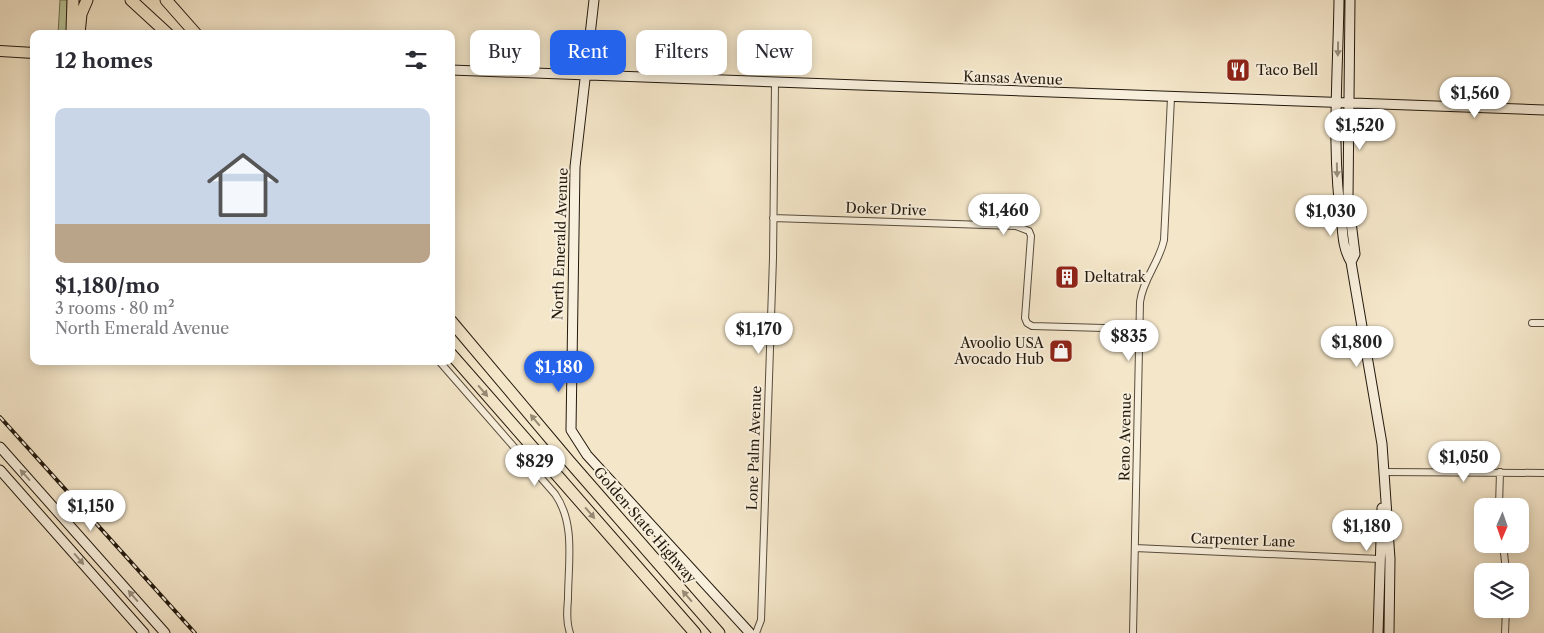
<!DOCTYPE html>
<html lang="en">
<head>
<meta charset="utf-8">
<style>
	:root { --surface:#fff; --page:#f2f2f3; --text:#2b2b33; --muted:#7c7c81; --line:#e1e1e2; --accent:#2563eb }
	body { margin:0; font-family:"Libre Caslon Text",serif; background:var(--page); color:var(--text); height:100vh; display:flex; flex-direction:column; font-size:19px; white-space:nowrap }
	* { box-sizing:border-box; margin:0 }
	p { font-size:16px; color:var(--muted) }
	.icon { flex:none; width:28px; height:28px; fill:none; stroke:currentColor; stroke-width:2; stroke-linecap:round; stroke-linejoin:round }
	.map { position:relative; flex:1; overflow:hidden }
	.details { position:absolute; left:30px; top:30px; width:425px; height:335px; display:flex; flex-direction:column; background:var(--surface); border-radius:10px; box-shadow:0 2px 12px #0003 }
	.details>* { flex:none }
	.hud { position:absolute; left:470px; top:30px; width:475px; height:45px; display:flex; gap:10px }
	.needle { width:32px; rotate:182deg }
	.buttons { position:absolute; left:1474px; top:498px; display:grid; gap:10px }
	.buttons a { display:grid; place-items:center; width:55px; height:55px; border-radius:10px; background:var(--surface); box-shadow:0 2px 12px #0003; font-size:25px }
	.price { position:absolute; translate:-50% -42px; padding:0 11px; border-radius:18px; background:#fff; color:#222; font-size:16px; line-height:32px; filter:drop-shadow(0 1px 2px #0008) }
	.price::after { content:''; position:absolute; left:50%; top:30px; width:15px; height:11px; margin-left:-8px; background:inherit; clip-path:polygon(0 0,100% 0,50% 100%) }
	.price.on { background:var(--accent); color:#fff }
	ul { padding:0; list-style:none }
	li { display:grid; align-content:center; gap:10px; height:265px; padding:0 25px }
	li+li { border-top:1px solid var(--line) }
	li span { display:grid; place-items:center; height:155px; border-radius:10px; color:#555 }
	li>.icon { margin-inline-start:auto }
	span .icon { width:90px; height:90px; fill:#fffc; stroke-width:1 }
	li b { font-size:21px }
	h2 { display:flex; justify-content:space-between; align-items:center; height:60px; padding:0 25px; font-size:21px }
	.chip { padding:0 18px; border-radius:10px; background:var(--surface); box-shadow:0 2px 12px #0003; font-size:18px; line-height:45px }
	.chip.on { background:var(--accent); color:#fff }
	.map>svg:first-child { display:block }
	.green { fill:#bac598; stroke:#6e6f53 }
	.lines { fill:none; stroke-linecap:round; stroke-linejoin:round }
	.street-casing { stroke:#574c3d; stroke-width:8 }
	.secondary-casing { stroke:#23190e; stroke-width:11 }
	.primary-casing { stroke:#23190e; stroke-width:12 }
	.highway-casing { stroke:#23190e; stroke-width:13 }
	.street { stroke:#f8efdc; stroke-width:6 }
	.secondary { stroke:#f8efdc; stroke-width:9 }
	.primary { stroke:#f4e6c9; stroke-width:10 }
	.highway { stroke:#f4e6c9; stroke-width:11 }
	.rail-casing { stroke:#23190e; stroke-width:4 }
	.rail { stroke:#f8efdc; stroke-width:2; stroke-dasharray:5.5; stroke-linecap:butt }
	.oneway { fill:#988f7f }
	.oneway2 { fill:#968a75 }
	.labels { text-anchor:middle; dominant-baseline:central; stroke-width:4; stroke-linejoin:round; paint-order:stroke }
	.poi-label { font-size:14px; fill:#23190e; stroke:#f8efdc; text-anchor:start }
	.street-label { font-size:14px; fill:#23190e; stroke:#f8efdc }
</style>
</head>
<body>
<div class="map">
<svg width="1544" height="633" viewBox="0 0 1544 633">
	<rect width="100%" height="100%" fill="#f4e6c9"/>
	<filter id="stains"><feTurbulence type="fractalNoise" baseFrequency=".004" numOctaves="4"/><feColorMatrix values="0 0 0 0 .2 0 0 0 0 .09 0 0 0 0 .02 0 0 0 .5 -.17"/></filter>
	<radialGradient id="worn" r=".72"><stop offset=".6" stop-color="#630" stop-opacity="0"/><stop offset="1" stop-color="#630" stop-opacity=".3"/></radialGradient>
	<path class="green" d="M60,0H67V34H58Z"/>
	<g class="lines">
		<g class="street-casing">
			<path id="street" d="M773,218L1016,226L1029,231L1031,236L1025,318L1027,323L1032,326L1140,329
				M1532,323H1544
				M439,361L555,494C576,524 568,563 568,599C567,610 566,622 570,633
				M1385,472L1544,473
				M1499,506L1500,472
				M1503,544L1506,571
				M1135,548L1379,559
				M756,633L761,620L773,258L775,83
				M1133,633L1140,302C1143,279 1159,263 1164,240L1171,98
				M1505,633L1506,609"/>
		</g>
		<g class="secondary-casing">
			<path id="secondary" d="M594,0L575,167L571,430L587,455L750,633
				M1339,0C1338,75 1331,151 1342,225C1343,239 1344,250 1351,262L1382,444L1390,559L1389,633
				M1350,0L1348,198L1355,254L1351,262
				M451,70L1544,110
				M0,447L165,633
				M0,470L144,633
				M1378,633L1382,508"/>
		</g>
		<g class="primary-casing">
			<path id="primary" d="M0,51L34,53"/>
		</g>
		<g class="highway-casing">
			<path id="highway" d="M131,0L168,34
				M166,0L196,34
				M72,31L73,0
				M79,34L81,14L87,0
				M451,321L569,461L719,633
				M451,354L695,633"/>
		</g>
		<use href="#street" class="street"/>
		<use href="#secondary" class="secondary"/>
		<use href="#primary" class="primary"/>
		<use href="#highway" class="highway"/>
		<g class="rail-casing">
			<path id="rail" d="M0,417L195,633"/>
		</g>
		<use href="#rail" class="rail"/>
	</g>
	<defs><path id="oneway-solid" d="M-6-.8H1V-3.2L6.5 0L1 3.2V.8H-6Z" transform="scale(1.25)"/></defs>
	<g class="oneway">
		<use href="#oneway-solid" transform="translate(1338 49) rotate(91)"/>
		<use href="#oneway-solid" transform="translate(1337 170) rotate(89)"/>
		<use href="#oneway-solid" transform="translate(25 475) rotate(-132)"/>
		<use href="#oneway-solid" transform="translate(79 559) rotate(49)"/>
		<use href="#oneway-solid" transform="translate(133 596) rotate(-131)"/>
	</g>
	<g class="oneway2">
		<use href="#oneway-solid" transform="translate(483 391) rotate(49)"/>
		<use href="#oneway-solid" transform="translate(535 420) rotate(-130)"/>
		<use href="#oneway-solid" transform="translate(590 513) rotate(49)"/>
		<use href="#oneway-solid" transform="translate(687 596) rotate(-131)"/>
	</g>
	<defs>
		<g id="restaurant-square" transform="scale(1.25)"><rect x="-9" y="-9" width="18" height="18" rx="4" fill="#8f2418" stroke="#f8efdc"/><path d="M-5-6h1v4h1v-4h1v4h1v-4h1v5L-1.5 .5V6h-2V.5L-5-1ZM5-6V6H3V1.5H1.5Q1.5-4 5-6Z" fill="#fff"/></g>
		<g id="building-square" transform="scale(1.25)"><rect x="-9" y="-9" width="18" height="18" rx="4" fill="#8f2418" stroke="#f8efdc"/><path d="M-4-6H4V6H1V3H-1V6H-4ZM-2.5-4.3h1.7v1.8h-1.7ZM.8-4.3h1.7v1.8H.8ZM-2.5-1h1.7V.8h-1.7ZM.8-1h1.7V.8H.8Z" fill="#fff"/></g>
		<g id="shop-square" transform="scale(1.25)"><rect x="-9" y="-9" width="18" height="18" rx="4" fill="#8f2418" stroke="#f8efdc"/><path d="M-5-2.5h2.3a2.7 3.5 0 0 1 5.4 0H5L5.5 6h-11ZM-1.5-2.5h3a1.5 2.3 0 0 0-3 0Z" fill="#fff"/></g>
	</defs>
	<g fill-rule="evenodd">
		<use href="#restaurant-square" x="1238" y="70"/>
		<use href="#building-square" x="1067" y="277"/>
		<use href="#shop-square" x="1061" y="351"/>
	</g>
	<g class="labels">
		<g class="poi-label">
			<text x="1256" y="70">Taco Bell</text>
			<text x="1084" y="277">Deltatrak</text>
			<text x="1044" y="343" text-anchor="end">Avoolio USA<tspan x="1044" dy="16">Avocado Hub</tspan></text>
		</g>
		<g class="street-label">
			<text transform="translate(1013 78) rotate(2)">Kansas Avenue</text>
			<text transform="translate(886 209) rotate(2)">Doker Drive</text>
			<text transform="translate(560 244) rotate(-88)">North Emerald Avenue</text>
			<text transform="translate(1125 437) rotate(-89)">Reno Avenue</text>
			<text transform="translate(754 448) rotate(-88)">Lone Palm Avenue</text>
			<text transform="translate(645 525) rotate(49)">Golden State Highway</text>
			<text transform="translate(1243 540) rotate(2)">Carpenter Lane</text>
		</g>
	</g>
	<rect width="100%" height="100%" filter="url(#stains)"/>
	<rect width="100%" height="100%" fill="url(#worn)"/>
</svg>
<div class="buttons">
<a><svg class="needle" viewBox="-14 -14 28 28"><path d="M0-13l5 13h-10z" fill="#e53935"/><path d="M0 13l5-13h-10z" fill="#7c7c81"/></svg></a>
<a><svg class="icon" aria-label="layers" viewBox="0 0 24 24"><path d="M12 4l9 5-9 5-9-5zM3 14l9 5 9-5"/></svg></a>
</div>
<b class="price" style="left:1475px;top:119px">$1,560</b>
<b class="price" style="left:1360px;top:151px">$1,520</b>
<b class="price" style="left:1004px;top:236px">$1,460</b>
<b class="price" style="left:1331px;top:237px">$1,030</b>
<b class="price" style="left:759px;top:355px">$1,170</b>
<b class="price" style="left:1129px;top:362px">$835</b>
<b class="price" style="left:1357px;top:368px">$1,800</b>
<b class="price on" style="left:559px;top:393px">$1,180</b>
<b class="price" style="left:1464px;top:483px">$1,050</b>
<b class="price" style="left:535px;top:487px">$829</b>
<b class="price" style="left:91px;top:532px">$1,150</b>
<b class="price" style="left:1367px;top:552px">$1,180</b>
<div class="hud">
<a class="chip">Buy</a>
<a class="chip on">Rent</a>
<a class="chip">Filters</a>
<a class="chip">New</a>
</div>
<section class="details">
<h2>12 homes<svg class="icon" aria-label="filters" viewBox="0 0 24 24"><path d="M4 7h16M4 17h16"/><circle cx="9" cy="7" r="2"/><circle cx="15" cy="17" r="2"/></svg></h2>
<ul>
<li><span style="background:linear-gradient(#c9d6e8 75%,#b9a48a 0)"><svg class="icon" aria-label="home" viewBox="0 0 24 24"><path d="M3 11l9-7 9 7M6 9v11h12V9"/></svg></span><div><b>$1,180/mo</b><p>3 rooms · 80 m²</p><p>North Emerald Avenue</p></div></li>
</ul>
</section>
</div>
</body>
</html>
